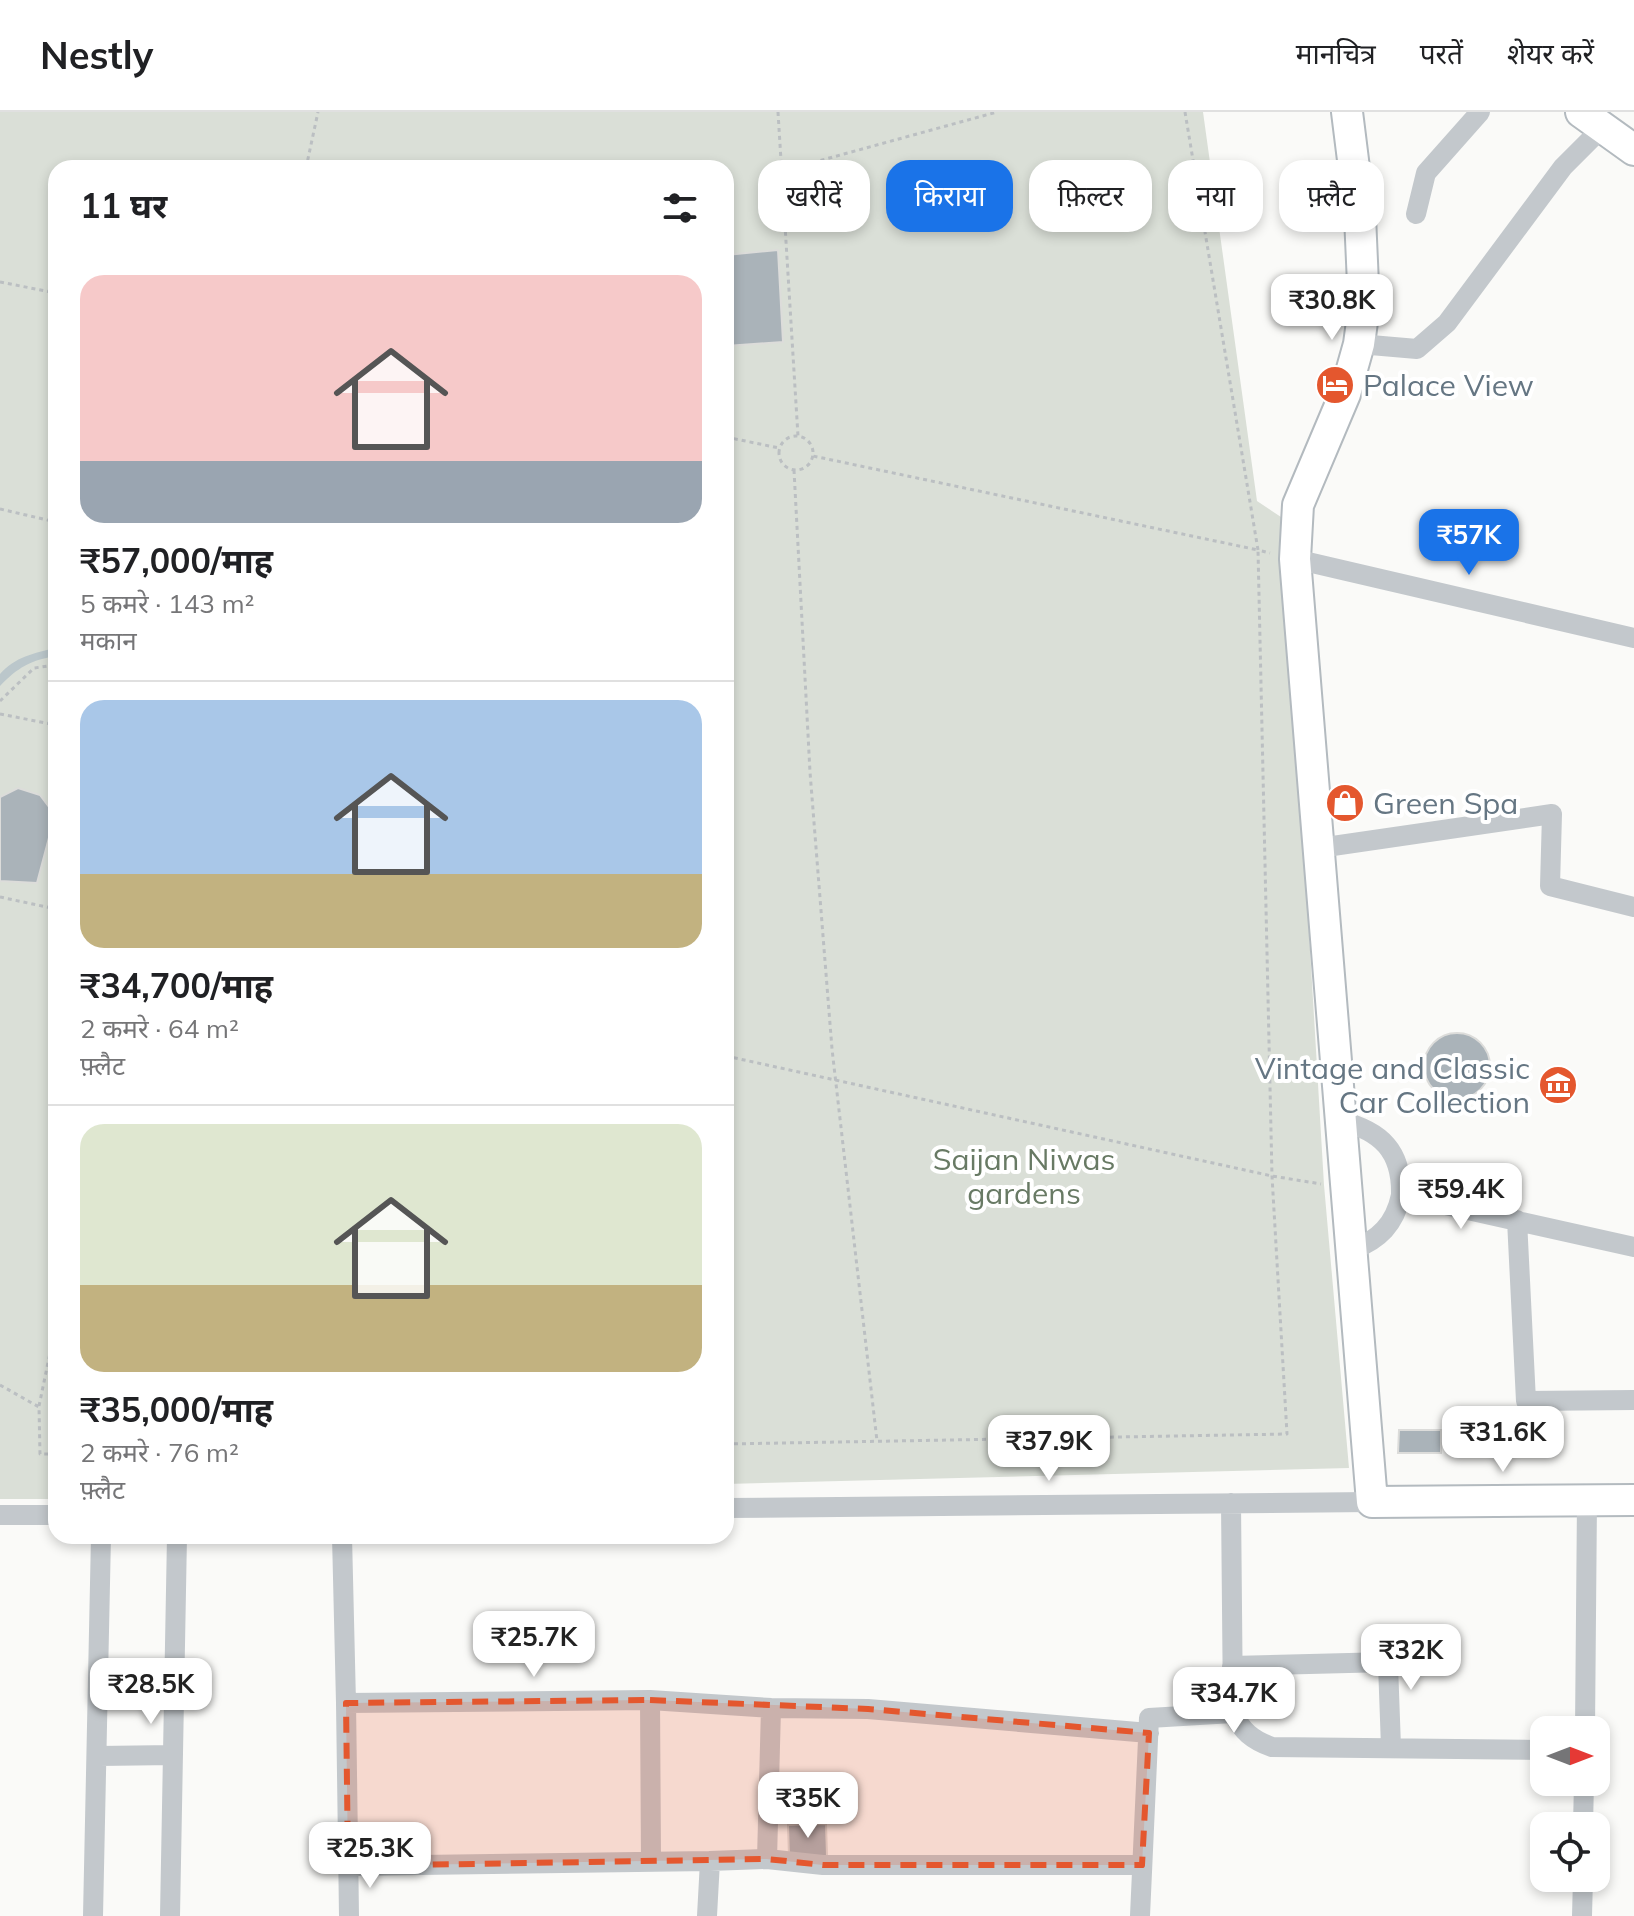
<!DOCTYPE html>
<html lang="hi">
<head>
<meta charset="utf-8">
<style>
	:root { --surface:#fff; --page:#f2f2f2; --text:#202124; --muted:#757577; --line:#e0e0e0; --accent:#1a73e8 }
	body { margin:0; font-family:Mulish,"Noto Sans Devanagari",sans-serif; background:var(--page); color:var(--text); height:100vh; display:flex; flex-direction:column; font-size:30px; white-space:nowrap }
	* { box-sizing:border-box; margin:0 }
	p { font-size:26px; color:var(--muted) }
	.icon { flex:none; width:44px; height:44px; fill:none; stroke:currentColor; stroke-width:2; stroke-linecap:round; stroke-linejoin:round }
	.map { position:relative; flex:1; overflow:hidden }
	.panel { position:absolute; left:48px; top:48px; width:686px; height:1384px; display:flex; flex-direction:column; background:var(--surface); border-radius:24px; box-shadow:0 4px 12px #0003 }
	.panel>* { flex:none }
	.banner { position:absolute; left:758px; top:48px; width:756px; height:72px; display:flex; gap:16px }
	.needle { width:52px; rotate:90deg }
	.controls { position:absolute; left:1530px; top:1604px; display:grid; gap:16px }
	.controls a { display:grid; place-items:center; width:80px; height:80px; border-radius:16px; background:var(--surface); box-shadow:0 4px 12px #0003; font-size:40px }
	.price { position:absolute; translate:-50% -68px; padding:0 18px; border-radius:16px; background:#fff; color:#222; font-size:26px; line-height:52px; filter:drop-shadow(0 2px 4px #0008) }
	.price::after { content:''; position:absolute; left:50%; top:48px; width:24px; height:18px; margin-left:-12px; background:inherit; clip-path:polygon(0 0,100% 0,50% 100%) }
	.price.on { background:var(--accent); color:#fff }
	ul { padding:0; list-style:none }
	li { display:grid; align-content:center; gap:16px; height:424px; padding:0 32px }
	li+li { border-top:2px solid var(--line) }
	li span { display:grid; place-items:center; height:248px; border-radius:24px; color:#555 }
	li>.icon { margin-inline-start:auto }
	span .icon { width:144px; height:144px; fill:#fffc; stroke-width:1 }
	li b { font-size:34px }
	h2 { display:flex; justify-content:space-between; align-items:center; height:96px; padding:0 32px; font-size:34px }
	.tag { padding:0 28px; border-radius:24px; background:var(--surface); box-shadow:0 4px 12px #0003; font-size:28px; line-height:72px }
	.tag.on { background:var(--accent); color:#fff }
	header { display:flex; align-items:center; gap:48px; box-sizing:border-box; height:112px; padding:0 40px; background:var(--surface); border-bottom:2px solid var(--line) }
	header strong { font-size:38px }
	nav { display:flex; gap:44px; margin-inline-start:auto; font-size:28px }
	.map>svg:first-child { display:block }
	.green { fill:#dadfd7 }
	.water { fill:#bbc7cb }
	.building { fill:#aab3b9; stroke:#dcdcda; stroke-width:2 }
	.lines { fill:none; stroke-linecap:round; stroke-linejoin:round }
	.secondary-casing { stroke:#b3babf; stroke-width:34 }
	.path { stroke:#bbbfc2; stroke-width:3; stroke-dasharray:4 4; stroke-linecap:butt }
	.street { stroke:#c3c8cc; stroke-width:20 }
	.secondary { stroke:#fff; stroke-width:30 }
	.marked { fill:#e4572e; fill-opacity:0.2; stroke:#e4572e; stroke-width:6; stroke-dasharray:16 10; stroke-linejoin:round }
	.labels { text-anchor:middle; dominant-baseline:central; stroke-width:8; stroke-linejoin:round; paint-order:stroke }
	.poi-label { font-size:30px; fill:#657683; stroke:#fff; text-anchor:start }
	.park-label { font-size:30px; fill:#687a64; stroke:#fff }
</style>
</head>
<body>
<header>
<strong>Nestly</strong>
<nav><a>मानचित्र</a><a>परतें</a><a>शेयर करें</a></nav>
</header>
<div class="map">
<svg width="1634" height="1804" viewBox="0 0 1634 1804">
	<rect width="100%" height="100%" fill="#fafaf8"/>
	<path class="green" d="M0,0H1203L1257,389L1281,405L1279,452L1288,466L1324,1073L1349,1356L726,1372V56H56V1387H0Z"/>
	<path class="water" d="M56,536V544C31,548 17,556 0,574V562C15,545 34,541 56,536Z"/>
	<path class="building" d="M778,138L783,230L726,234V143Z
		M18,676L40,683L55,703L37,771L0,769V685Z
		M1424 954a33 33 0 1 1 66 0a33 33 0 1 1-66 0Z
		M1399,1318H1441V1341H1398Z
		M826,1712L827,1744H789L788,1713Z"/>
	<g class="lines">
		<g class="secondary-casing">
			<path id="secondary" d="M1347,0L1360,104L1364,195L1359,232L1345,282L1298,393L1295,447L1372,1390L1634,1388
				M1581,0L1634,38"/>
		</g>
		<path class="path" d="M778,0L798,324
			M1185,0L1258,438L1270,441
			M306,56L318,0
			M782,59L997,0
			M0,170L56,181
			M779 341a17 17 0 1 1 34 0a17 17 0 1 1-34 0Z
			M726,325L779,336
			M794,358L810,660L832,937L877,1329
			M0,397L56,410
			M0,589L34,556L56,553
			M0,602L56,613
			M0,785L56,797
			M726,944L1272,1064L1321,1072
			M0,1273L39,1295L40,1342H56
			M39,1294L56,1212
			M726,1332L1287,1322L1272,1064L1258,438L813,344"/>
		<path class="street" d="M1416,102L1426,61L1480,0
			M1359,232L1417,237L1447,211L1563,55L1603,15
			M1295,447L1634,526
			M1319,736L1552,702L1550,774L1634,795
			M1341,1009C1381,1019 1402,1039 1401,1083L1634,1135
			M1517,1108L1526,1289L1634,1288
			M1352,1138C1379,1128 1395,1112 1401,1083
			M726,1396L1372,1390
			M0,1403H56
			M342,1424L346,1591L650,1588L651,1750
			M1387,1525L1391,1635
			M1232,1554L1388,1550
			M650,1588L771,1596L868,1597L1149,1621
			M346,1591L349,1804
			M1233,1601C1242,1619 1252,1628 1272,1635L1544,1638
			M1585,1618L1587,1388
			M99,1644L173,1643
			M1583,1714L1584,1670
			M767,1747L771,1596
			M710,1749L767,1747L823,1753H1142
			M348,1754L710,1749L707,1804
			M93,1804L101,1424
			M170,1804L177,1424
			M1140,1804L1149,1606L1233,1601L1231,1391
			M1582,1804L1583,1766"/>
		<use href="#secondary" class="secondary"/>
	</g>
	<path class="marked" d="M650,1588L868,1597L1149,1621L1142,1753H823L767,1747L348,1754L346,1591Z"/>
	<defs>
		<g id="hotel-disc" transform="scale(2)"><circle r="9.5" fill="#e4572e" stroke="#fff"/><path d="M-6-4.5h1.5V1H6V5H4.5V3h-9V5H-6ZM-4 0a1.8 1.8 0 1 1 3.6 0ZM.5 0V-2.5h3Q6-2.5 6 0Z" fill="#fff"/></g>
		<g id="shop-disc" transform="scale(2)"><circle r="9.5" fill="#e4572e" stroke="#fff"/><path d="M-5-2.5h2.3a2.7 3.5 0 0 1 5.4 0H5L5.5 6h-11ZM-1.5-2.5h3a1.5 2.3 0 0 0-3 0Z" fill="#fff"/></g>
		<g id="museum-disc" transform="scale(2)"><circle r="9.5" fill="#e4572e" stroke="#fff"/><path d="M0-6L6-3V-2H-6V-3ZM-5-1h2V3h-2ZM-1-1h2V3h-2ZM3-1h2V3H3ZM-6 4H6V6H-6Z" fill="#fff"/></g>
	</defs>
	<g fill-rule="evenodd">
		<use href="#hotel-disc" x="1335" y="273"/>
		<use href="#shop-disc" x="1345" y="691"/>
		<use href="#museum-disc" x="1558" y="973"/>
	</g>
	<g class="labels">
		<g class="poi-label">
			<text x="1363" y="273">Palace View</text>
			<text x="1373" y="691">Green Spa</text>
			<text x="1530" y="956" text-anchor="end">Vintage and Classic<tspan x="1530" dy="34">Car Collection</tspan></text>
		</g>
		<g class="park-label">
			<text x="1024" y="1047">Saijan Niwas<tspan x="1024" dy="34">gardens</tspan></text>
		</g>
	</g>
</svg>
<div class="controls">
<a><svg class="needle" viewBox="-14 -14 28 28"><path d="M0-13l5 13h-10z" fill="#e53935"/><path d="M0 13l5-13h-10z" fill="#757577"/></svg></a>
<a><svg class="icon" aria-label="locate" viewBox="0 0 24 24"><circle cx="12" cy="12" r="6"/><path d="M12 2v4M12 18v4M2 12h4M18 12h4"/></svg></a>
</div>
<b class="price" style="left:1332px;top:230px">₹30.8K</b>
<b class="price on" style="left:1469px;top:465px">₹57K</b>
<b class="price" style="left:1461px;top:1119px">₹59.4K</b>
<b class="price" style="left:1503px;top:1362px">₹31.6K</b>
<b class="price" style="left:1049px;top:1371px">₹37.9K</b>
<b class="price" style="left:534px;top:1567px">₹25.7K</b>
<b class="price" style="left:1411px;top:1580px">₹32K</b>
<b class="price" style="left:151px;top:1614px">₹28.5K</b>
<b class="price" style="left:1234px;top:1623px">₹34.7K</b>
<b class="price" style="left:808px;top:1728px">₹35K</b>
<b class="price" style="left:370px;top:1778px">₹25.3K</b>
<div class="banner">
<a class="tag">खरीदें</a>
<a class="tag on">किराया</a>
<a class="tag">फ़िल्टर</a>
<a class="tag">नया</a>
<a class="tag">फ़्लैट</a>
</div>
<section class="panel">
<h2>11 घर<svg class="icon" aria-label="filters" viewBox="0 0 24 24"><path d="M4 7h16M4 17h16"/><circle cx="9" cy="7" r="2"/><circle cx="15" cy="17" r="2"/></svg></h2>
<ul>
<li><span style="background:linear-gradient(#f6c9c9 75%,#9aa5b1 0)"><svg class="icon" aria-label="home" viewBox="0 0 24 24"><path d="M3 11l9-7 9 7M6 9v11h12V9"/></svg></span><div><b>₹57,000/माह</b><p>5 कमरे · 143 m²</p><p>मकान</p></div></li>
<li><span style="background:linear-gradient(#a9c7e8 70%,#c2b280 0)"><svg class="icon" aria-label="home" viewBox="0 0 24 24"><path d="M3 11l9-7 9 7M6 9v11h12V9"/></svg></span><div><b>₹34,700/माह</b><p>2 कमरे · 64 m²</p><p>फ़्लैट</p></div></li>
<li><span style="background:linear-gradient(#dfe7d0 65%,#c2b280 0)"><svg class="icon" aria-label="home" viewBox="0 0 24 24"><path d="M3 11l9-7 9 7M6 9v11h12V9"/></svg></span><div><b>₹35,000/माह</b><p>2 कमरे · 76 m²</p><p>फ़्लैट</p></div></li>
</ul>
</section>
</div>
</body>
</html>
